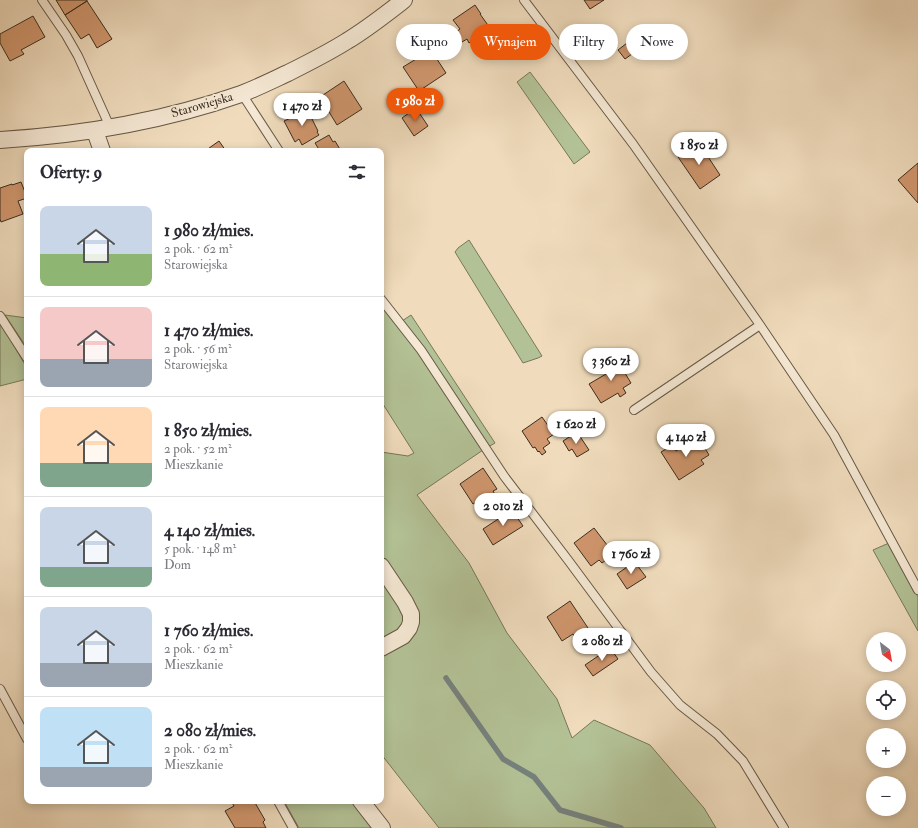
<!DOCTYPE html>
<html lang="pl">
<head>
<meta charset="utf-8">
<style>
	:root { --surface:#fff; --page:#f2f2f3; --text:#2b2b33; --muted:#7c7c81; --line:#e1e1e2; --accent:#ea580c }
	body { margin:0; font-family:"IM FELL Double Pica",serif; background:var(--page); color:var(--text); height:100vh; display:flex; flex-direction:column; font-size:15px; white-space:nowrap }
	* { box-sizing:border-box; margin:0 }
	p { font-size:13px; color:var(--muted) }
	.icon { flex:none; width:22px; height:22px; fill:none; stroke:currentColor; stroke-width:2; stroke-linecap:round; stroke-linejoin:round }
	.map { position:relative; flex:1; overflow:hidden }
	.side { position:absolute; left:24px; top:148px; width:360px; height:656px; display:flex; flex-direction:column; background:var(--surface); border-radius:8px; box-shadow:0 2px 10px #0003 }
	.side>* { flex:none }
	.guide { position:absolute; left:396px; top:24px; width:380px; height:36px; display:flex; gap:8px }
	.needle { width:26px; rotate:149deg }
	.fabs { position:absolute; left:866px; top:632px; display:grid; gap:8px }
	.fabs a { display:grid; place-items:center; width:40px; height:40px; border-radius:50%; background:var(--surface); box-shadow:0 2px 10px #0003; font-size:20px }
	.price { position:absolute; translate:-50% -34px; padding:0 9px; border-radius:14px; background:#fff; color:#222; font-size:13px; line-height:26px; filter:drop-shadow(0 1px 2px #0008) }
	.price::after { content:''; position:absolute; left:50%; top:24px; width:12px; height:9px; margin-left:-6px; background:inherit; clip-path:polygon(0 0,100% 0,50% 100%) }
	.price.current { background:var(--accent); color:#fff }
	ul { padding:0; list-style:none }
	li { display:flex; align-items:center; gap:12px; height:100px; padding:0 16px }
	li+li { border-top:1px solid var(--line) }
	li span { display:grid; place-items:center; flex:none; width:112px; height:80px; border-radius:8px; color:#555 }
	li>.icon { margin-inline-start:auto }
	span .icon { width:48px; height:48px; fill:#fffc; stroke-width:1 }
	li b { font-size:17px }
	h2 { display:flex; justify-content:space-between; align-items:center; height:48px; padding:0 16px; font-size:17px }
	.chip { padding:0 14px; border-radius:18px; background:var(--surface); box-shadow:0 2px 10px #0003; font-size:14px; line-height:36px }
	.chip.current { background:var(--accent); color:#fff }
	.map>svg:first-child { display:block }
	.green { fill:#b3c296; stroke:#76785a }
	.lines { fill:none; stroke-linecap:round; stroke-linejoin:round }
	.stream { stroke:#76817d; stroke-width:5.5 }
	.building { fill:#d1976e; stroke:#392d1f }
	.service-casing { stroke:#675946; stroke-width:10 }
	.minor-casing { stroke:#675946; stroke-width:18 }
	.service { stroke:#f5e8d4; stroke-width:8 }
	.minor { stroke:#f5e8d4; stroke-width:16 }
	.labels { text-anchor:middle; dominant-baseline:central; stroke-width:4; stroke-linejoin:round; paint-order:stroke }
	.street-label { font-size:13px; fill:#392d1f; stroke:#f5e8d4 }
</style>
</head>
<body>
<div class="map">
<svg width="918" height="828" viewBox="0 0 918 828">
	<rect width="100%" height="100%" fill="#f0dcbd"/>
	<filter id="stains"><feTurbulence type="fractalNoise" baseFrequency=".005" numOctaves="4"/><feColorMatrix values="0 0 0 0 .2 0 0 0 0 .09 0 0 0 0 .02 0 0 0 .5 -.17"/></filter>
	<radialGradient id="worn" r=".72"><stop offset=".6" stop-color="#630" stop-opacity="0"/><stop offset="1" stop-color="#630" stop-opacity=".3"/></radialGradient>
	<path class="green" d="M530,72L590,152L574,164L517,82Z
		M469,240L542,356L538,358L523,363L455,252L458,248Z
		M381,306L419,352L483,450L417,495L469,563L507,633L557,699L572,738L594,720L650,745L704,808L716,828H439L381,754V452L408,456L414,453L381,401Z
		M5,315L27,318V348Z
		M411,315L495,443L488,447L402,321Z
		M0,322L27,368V379L0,386Z
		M889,543L918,597V631L873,550Z
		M284,801H355L376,828H299Z"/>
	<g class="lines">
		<path class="stream" d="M446,678L503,759L534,777L560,810L621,828"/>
	</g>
	<path class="building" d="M56,0H87V1L65,15Z
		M584,0H604L590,9Z
		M87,1L112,39L97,48L89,34L81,39L65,15Z
		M475,5L481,14H480L490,28L469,43L467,39L462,42L456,32L460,29L453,20Z
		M33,16L45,37L21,50L24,54L10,61L0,43V34Z
		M649,26L657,36L625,59L618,50Z
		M431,50L446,73L419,91L403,67Z
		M344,81L362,109L337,125L320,97Z
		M416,108L428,126L414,136L402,118Z
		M297,109L299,113L307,109L318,131L317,132L319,135L302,145L299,139L295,142L284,121L293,117L290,113Z
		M329,135L333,142L335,141L341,151H320L315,143Z
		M219,141L226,151H205Z
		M699,143L720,175L700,189L678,157Z
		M918,163V203L898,180Z
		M21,182L27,197V198L18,201L23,214L1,222L0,219V188L12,184V185Z
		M617,360L631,383L623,388L626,393L620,397L618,393L601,403L589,384L606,374L602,368Z
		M542,417L554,434L547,439L550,443L543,448L546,452L542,455L539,451L538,452L535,447L533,448L522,431Z
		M577,432L589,450L577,457L572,449L569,451L563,441Z
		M698,437L709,455L701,460L704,464L679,480L661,452L673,445L676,451Z
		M483,468L497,489L493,491L496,496L483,505L480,500L473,504L460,484Z
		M512,510L523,526L493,545L483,529Z
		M594,528L614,554L602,563L599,560L591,566L574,543Z
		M634,561L646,577L627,589L617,574L627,567L626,566Z
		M570,601L588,628L575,637L573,634L562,641L547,617Z
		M610,648L618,659L593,676L585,665Z
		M231,801H254L265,820L263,822L266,828H235L225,811L234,806Z"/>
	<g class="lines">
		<g class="service-casing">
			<path id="service" d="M42,0L66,35L78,56L110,127
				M524,0L633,144L760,325L834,435L918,590
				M242,94L279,151
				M381,299L421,350L504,476L568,560L651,672L680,705L717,734L743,761L784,828
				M0,316L27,358
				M634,410L760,325
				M0,689L27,739
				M278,801L293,828"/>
		</g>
		<g class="minor-casing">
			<path id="minor" d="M95,131L102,151
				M0,140C82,135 164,121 241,94C257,88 273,80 288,73C308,63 328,53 347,41C367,29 386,14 404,0
				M381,566L405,602L411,614V622L409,628L403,636L381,648
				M361,801L382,828"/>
		</g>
		<use href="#service" class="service"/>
		<use href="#minor" class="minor"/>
	</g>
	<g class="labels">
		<g class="street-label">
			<text transform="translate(202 105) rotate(-16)">Starowiejska</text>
		</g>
	</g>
	<rect width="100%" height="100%" filter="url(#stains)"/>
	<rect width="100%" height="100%" fill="url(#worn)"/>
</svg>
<div class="fabs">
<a><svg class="needle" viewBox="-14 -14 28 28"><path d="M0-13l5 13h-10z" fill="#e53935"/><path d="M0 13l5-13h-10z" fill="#7c7c81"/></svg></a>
<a><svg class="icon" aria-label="locate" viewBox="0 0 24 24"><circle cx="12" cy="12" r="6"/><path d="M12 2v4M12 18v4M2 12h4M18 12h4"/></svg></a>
<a>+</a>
<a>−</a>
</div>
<b class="price current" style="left:415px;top:122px">1 980 zł</b>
<b class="price" style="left:302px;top:127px">1 470 zł</b>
<b class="price" style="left:699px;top:166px">1 850 zł</b>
<b class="price" style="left:611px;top:382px">3 360 zł</b>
<b class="price" style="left:576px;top:445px">1 620 zł</b>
<b class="price" style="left:686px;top:458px">4 140 zł</b>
<b class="price" style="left:503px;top:527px">2 010 zł</b>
<b class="price" style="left:631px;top:575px">1 760 zł</b>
<b class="price" style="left:602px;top:662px">2 080 zł</b>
<div class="guide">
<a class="chip">Kupno</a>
<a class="chip current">Wynajem</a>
<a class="chip">Filtry</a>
<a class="chip">Nowe</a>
</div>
<section class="side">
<h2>Oferty: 9<svg class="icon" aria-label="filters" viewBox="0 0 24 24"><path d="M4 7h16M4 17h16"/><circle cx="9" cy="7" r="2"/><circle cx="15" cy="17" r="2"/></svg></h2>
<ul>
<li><span style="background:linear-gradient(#c9d6e8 60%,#8fb573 0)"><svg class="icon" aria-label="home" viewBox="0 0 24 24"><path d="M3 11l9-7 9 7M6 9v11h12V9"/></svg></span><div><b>1 980 zł/mies.</b><p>2 pok. · 62 m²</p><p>Starowiejska</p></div></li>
<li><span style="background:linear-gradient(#f6c9c9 65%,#9aa5b1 0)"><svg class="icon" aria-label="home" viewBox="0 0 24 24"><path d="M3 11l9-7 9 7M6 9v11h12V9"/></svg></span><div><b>1 470 zł/mies.</b><p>2 pok. · 56 m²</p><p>Starowiejska</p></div></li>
<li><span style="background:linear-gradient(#ffd9b3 70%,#7fa58c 0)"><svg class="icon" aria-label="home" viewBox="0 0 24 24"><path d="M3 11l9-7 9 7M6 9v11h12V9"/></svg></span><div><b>1 850 zł/mies.</b><p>2 pok. · 52 m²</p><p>Mieszkanie</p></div></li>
<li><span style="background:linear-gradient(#c9d6e8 75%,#7fa58c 0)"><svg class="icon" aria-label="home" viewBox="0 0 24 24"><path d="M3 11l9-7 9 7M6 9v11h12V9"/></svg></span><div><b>4 140 zł/mies.</b><p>5 pok. · 148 m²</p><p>Dom</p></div></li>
<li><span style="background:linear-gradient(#c9d6e8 70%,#9aa5b1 0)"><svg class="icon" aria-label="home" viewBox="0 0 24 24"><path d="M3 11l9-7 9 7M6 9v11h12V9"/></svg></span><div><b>1 760 zł/mies.</b><p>2 pok. · 62 m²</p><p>Mieszkanie</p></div></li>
<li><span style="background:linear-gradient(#bfe0f5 75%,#9aa5b1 0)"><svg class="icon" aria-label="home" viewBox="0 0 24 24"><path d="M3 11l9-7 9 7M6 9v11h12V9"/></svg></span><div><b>2 080 zł/mies.</b><p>2 pok. · 62 m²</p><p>Mieszkanie</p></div></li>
</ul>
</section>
</div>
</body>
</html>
